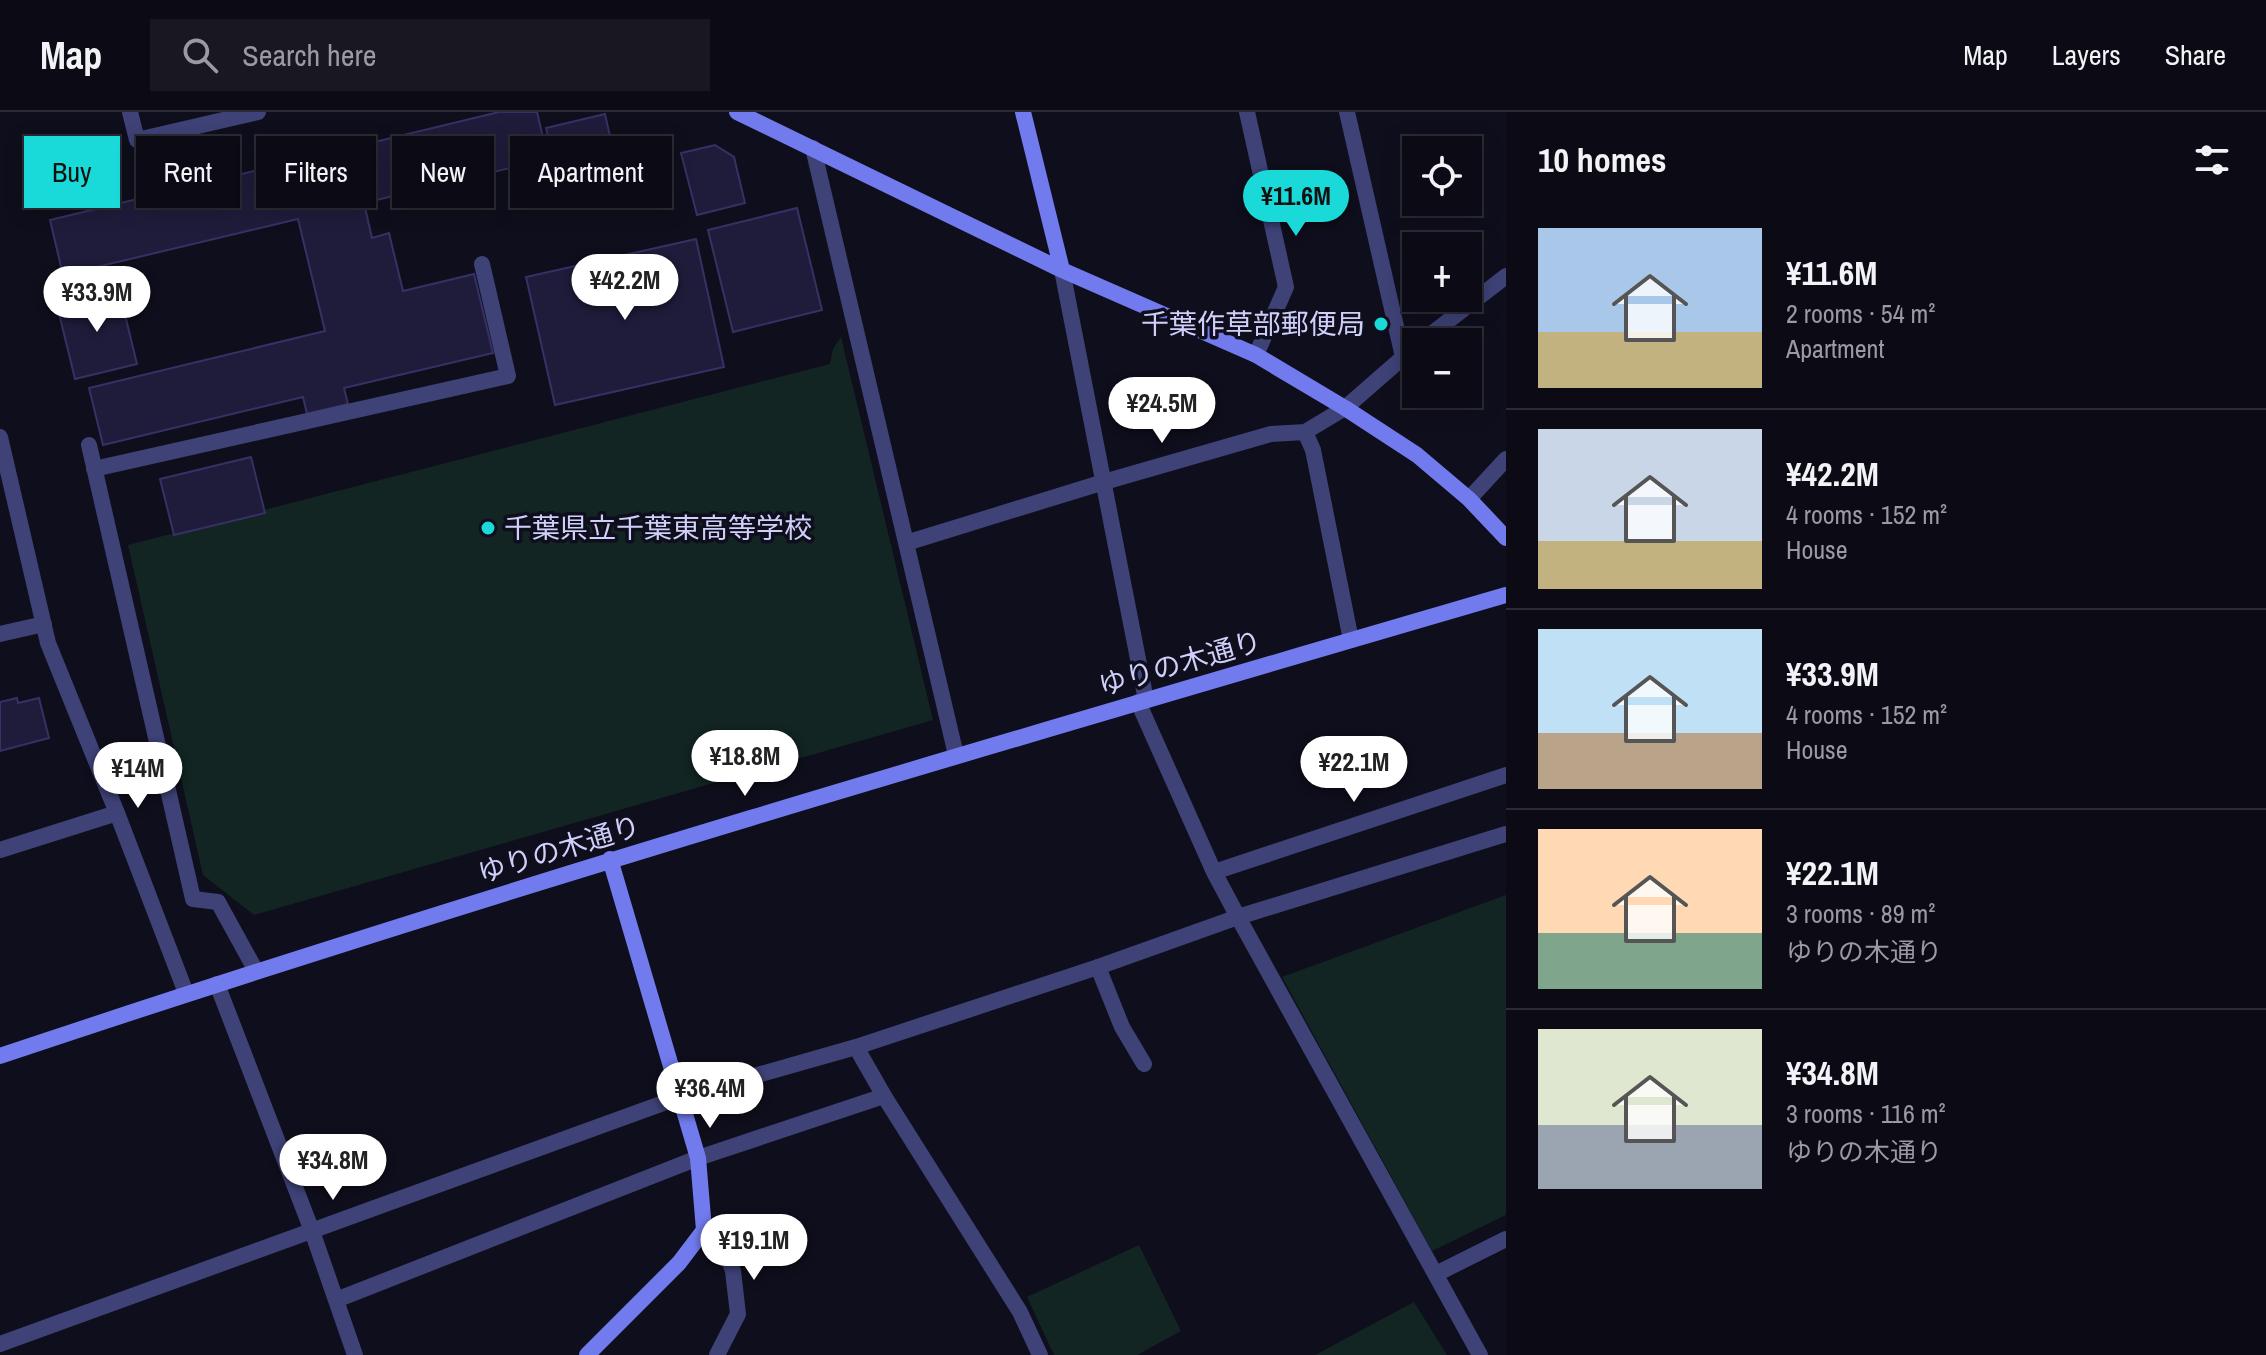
<!DOCTYPE html>
<html lang="en">
<head>
<meta charset="utf-8">
<style>
	:root { --surface:#0b0a15; --page:#191822; --text:#f1f3f6; --muted:#9a9aa0; --line:#2b2b34; --accent:#1adad9 }
	body { margin:0; font-family:"Archivo Narrow","Noto Sans JP",sans-serif; background:var(--page); color:var(--text); height:100vh; display:flex; flex-direction:column; font-size:30px; white-space:nowrap }
	* { box-sizing:border-box; margin:0 }
	p { font-size:26px; color:var(--muted) }
	.icon { flex:none; width:44px; height:44px; fill:none; stroke:currentColor; stroke-width:2; stroke-linecap:round; stroke-linejoin:round }
	.map { position:relative; flex:1; overflow:hidden }
	.drawer { display:flex; flex-direction:column; background:var(--surface); width:760px }
	.drawer>* { flex:none }
	.top-card { position:absolute; left:24px; top:24px; width:760px; height:72px; display:flex; gap:16px }
	.controls { position:absolute; left:1402px; top:24px; display:grid; gap:16px }
	.controls a { display:grid; place-items:center; width:80px; height:80px; border-radius:0px; background:var(--surface); box-shadow:0 4px 20px #0003,0 0 0 2px var(--line); font-size:40px }
	.price { position:absolute; translate:-50% -68px; padding:0 18px; border-radius:28px; background:#fff; color:#222; font-size:26px; line-height:52px; filter:drop-shadow(0 2px 4px #0008) }
	.price::after { content:''; position:absolute; left:50%; top:48px; width:24px; height:18px; margin-left:-12px; background:inherit; clip-path:polygon(0 0,100% 0,50% 100%) }
	.price.active { background:var(--accent); color:#111 }
	ul { padding:0; list-style:none }
	li { display:flex; align-items:center; gap:24px; height:200px; padding:0 32px }
	li+li { border-top:2px solid var(--line) }
	li span { display:grid; place-items:center; flex:none; width:224px; height:160px; border-radius:0px; color:#555 }
	li>.icon { margin-inline-start:auto }
	span .icon { width:96px; height:96px; fill:#fffc; stroke-width:1 }
	li b { font-size:34px }
	h2 { display:flex; justify-content:space-between; align-items:center; height:96px; padding:0 32px; font-size:34px }
	.chip { padding:0 28px; border-radius:0px; background:var(--surface); box-shadow:0 4px 20px #0003,0 0 0 2px var(--line); font-size:28px; line-height:72px }
	.chip.active { background:var(--accent); color:#111 }
	header { display:flex; align-items:center; gap:48px; box-sizing:border-box; height:112px; padding:0 40px; background:var(--surface); border-bottom:2px solid var(--line) }
	header strong { font-size:38px }
	nav { display:flex; gap:44px; margin-inline-start:auto; font-size:28px }
	.search { width:560px; height:72px; background:var(--page); display:flex; align-items:center; gap:20px; box-sizing:border-box; padding:0 28px; border-radius:0px; color:var(--muted); font-size:30px }
	main { display:flex; flex:1; min-height:0 }
	.map>svg:first-child { display:block }
	.green { fill:#122523 }
	.building { fill:#1f1c3b; stroke:#363164; stroke-width:2 }
	.lines { fill:none; stroke-linecap:round; stroke-linejoin:round }
	.lane { stroke:#3e4276; stroke-width:16 }
	.street { stroke:#3e4276; stroke-width:16 }
	.secondary { stroke:#717bee; stroke-width:16 }
	.poi-dot { fill:#1adad9; stroke:#0f0e1c; stroke-width:3 }
	.labels { text-anchor:middle; dominant-baseline:central; stroke-width:7; stroke-linejoin:round; paint-order:stroke }
	.poi-label { font-size:28px; fill:#cfcff9; stroke:#0f0e1c; text-anchor:end }
	.street-label { font-size:28px; fill:#cfcff9; stroke:#0f0e1c }
</style>
</head>
<body>
<header>
<strong>Map</strong>
<div class="search"><svg class="icon" aria-label="search" viewBox="0 0 24 24"><circle cx="10" cy="10" r="6"/><path d="M15 15l6 6"/></svg>Search here</div>
<nav><a>Map</a><a>Layers</a><a>Share</a></nav>
</header>
<main>
<div class="map">
<svg width="1506" height="1243" viewBox="0 0 1506 1243">
	<rect width="100%" height="100%" fill="#0f0e1c"/>
	<path class="green" d="M841,225L933,608L254,803L203,763L128,433L830,252L833,237Z
		M1506,783V1103L1432,1139L1282,865Z
		M1139,1133L1181,1219L1137,1243H1054L1027,1185Z
		M1414,1190L1447,1243H1315Z"/>
	<path class="building" d="M499,0H537L548,47L364,91L372,126L389,121L403,179L474,162L493,241L344,276L348,292L307,302L303,285L103,333L89,276L325,219L298,107L63,163L50,108Z
		M605,2L611,29L553,43L546,16Z
		M715,33L734,45L745,91L697,103L681,41Z
		M797,96L822,198L733,220L708,118Z
		M696,127L724,255L555,293L526,165Z
		M119,178L137,252L75,267L57,193Z
		M251,345L265,401L174,423L160,367Z
		M17,586L18,591L39,586L49,626L0,639V590Z"/>
	<g class="lines">
		<path class="lane" d="M89,333L193,787L218,790L256,859
			M94,357L508,264L482,152
			M0,522L44,512
			M1098,855L1122,915L1144,952
			M698,1046L884,984"/>
		<path class="street" d="M130,0L137,28L258,0
			M1247,0L1286,175L1256,243
			M1347,0L1403,245
			M813,36L956,643
			M1062,158L1146,588
			M1421,230L1506,164
			M1305,320L1313,338L1351,528
			M0,325L48,531L117,701L186,881
			M1469,387L1506,347
			M906,431L1104,370L1271,322L1305,320L1345,296L1416,234
			M1138,590L1214,760L1238,805L1480,1243
			M0,738L117,701
			M1214,760L1506,663
			M217,872L312,1119L355,1243
			M856,935L1098,855L1238,805L1506,722
			M704,1118L722,1127L733,1159L738,1202L717,1243
			M1436,1162L1506,1127
			M336,1188L698,1046
			M0,1232L680,985L856,935L884,984L1020,1200L1040,1243"/>
		<path class="secondary" d="M737,0L1062,158L1256,243L1345,296L1417,343L1469,387L1506,426
			M1023,0L1062,158
			M0,944C498,777 1002,630 1506,483
			M587,1243L679,1151L704,1118L698,1046L610,747"/>
	</g>
	<g class="poi-dot">
		<circle cx="1381" cy="212" r="8"/>
		<circle cx="488" cy="416" r="8"/>
	</g>
	<g class="labels">
		<g class="poi-label">
			<text x="1365" y="212">千葉作草部郵便局</text>
			<text x="504" y="416" text-anchor="start">千葉県立千葉東高等学校</text>
		</g>
		<g class="street-label">
			<text transform="translate(1180 551) rotate(-16)">ゆりの木通り</text>
			<text transform="translate(559 737) rotate(-17)">ゆりの木通り</text>
		</g>
	</g>
</svg>
<div class="controls">
<a><svg class="icon" aria-label="locate" viewBox="0 0 24 24"><circle cx="12" cy="12" r="6"/><path d="M12 2v4M12 18v4M2 12h4M18 12h4"/></svg></a>
<a>+</a>
<a>−</a>
</div>
<b class="price active" style="left:1296px;top:126px">¥11.6M</b>
<b class="price" style="left:625px;top:210px">¥42.2M</b>
<b class="price" style="left:97px;top:222px">¥33.9M</b>
<b class="price" style="left:1162px;top:333px">¥24.5M</b>
<b class="price" style="left:745px;top:686px">¥18.8M</b>
<b class="price" style="left:1354px;top:692px">¥22.1M</b>
<b class="price" style="left:138px;top:698px">¥14M</b>
<b class="price" style="left:710px;top:1018px">¥36.4M</b>
<b class="price" style="left:333px;top:1090px">¥34.8M</b>
<b class="price" style="left:754px;top:1170px">¥19.1M</b>
<div class="top-card">
<a class="chip active">Buy</a>
<a class="chip">Rent</a>
<a class="chip">Filters</a>
<a class="chip">New</a>
<a class="chip">Apartment</a>
</div>
</div>
<section class="drawer">
<h2>10 homes<svg class="icon" aria-label="filters" viewBox="0 0 24 24"><path d="M4 7h16M4 17h16"/><circle cx="9" cy="7" r="2"/><circle cx="15" cy="17" r="2"/></svg></h2>
<ul>
<li><span style="background:linear-gradient(#a9c7e8 65%,#c2b280 0)"><svg class="icon" aria-label="home" viewBox="0 0 24 24"><path d="M3 11l9-7 9 7M6 9v11h12V9"/></svg></span><div><b>¥11.6M</b><p>2 rooms · 54 m²</p><p>Apartment</p></div></li>
<li><span style="background:linear-gradient(#c9d6e8 70%,#c2b280 0)"><svg class="icon" aria-label="home" viewBox="0 0 24 24"><path d="M3 11l9-7 9 7M6 9v11h12V9"/></svg></span><div><b>¥42.2M</b><p>4 rooms · 152 m²</p><p>House</p></div></li>
<li><span style="background:linear-gradient(#bfe0f5 65%,#b9a48a 0)"><svg class="icon" aria-label="home" viewBox="0 0 24 24"><path d="M3 11l9-7 9 7M6 9v11h12V9"/></svg></span><div><b>¥33.9M</b><p>4 rooms · 152 m²</p><p>House</p></div></li>
<li><span style="background:linear-gradient(#ffd9b3 65%,#7fa58c 0)"><svg class="icon" aria-label="home" viewBox="0 0 24 24"><path d="M3 11l9-7 9 7M6 9v11h12V9"/></svg></span><div><b>¥22.1M</b><p>3 rooms · 89 m²</p><p>ゆりの木通り</p></div></li>
<li><span style="background:linear-gradient(#dfe7d0 60%,#9aa5b1 0)"><svg class="icon" aria-label="home" viewBox="0 0 24 24"><path d="M3 11l9-7 9 7M6 9v11h12V9"/></svg></span><div><b>¥34.8M</b><p>3 rooms · 116 m²</p><p>ゆりの木通り</p></div></li>
</ul>
</section>
</main>
</body>
</html>
